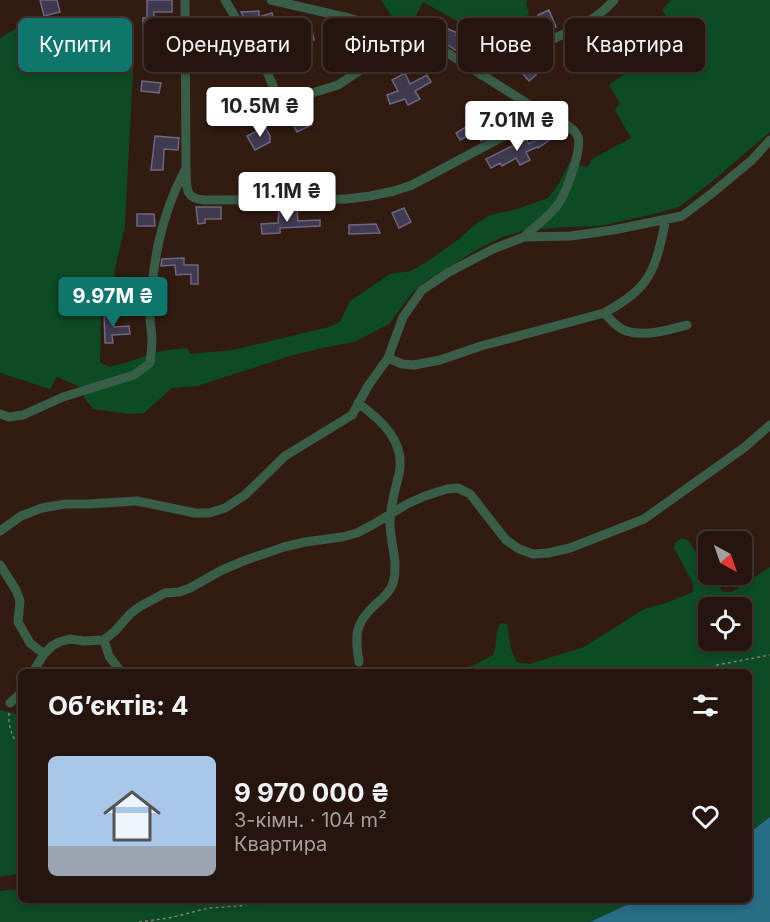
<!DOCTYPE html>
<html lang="uk">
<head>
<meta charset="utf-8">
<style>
	:root { --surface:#26150e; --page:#2e1e17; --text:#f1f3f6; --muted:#a49f9e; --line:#42342e; --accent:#0f766e }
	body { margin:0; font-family:Inter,sans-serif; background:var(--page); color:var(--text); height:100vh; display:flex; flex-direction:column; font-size:22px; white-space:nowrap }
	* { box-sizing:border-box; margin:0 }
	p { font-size:20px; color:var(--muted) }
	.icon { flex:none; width:33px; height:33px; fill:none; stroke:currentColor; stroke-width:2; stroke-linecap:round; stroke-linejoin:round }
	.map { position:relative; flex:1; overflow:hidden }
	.panel { position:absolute; left:18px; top:669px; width:734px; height:234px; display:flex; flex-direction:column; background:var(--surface); border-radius:9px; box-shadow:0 3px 9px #0003,0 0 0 2px var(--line) }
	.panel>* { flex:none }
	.hud { position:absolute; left:18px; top:18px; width:735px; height:54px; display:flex; gap:12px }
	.needle { width:39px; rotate:140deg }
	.buttons { position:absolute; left:698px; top:531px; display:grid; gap:12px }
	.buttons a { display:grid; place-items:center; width:54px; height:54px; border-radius:9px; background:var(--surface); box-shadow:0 3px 9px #0003,0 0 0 2px var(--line); font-size:30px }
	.price { position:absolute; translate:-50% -51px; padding:0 14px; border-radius:6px; background:#fff; color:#222; font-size:20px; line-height:39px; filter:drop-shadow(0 2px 3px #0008) }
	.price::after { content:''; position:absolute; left:50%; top:36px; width:18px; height:14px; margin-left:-9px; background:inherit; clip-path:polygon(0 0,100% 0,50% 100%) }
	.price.on { background:var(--accent); color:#fff }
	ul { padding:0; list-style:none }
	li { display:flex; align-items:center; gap:18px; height:150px; padding:0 30px }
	li span { display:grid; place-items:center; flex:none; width:168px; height:120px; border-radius:9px; color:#555 }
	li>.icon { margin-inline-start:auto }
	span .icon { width:72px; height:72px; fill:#fffc; stroke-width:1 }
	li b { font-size:26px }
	h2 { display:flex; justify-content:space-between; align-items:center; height:72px; padding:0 30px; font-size:26px }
	.chip { padding:0 21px; border-radius:9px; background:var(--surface); box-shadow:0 3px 9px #0003,0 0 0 2px var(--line); font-size:21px; line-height:54px }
	.chip.on { background:var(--accent); color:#fff }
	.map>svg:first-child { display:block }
	.green { fill:#0c4b24; fill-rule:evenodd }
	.water { fill:#286e86 }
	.building { fill:#403a51; stroke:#6c667f; stroke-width:1.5 }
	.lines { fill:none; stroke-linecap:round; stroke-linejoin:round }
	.path { stroke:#8b7870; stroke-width:1.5; stroke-dasharray:3 3; stroke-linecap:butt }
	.minor { stroke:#395e47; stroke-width:9 }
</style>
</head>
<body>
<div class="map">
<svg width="770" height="922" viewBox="0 0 770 922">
	<rect width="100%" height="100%" fill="#321c12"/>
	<path class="green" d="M381,0H528L526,1L529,15L482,35L423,2L409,29L398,26Z
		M671,0H770V132L709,184L679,207L658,213L600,226L565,227L523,231L502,237L478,249L423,283L412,293L389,324L354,342L322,348L290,356L197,386L172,388L144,413L131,414L93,409L85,399L80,387L57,377L50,389L0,373V38L36,17L43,25L70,18L78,71L134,49L125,226L115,268L112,310L101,312L100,362L109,367L122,364L161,351L188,348L190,354L233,350L329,327L340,322L350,301L390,274L411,271L428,261L459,239L477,223L491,215L517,209L548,198L558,185L569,163L588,167L592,159L631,138L615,110L620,103L609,85L634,67L671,24L662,10Z
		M682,538L688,540L708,571V574L710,575L723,592H732L770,567V817L749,833L748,672H445L472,666L493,655C498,644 494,632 501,623L507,624C509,637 510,651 517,662L529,664L584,647L644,609L666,603L693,592V583L674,548L676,542ZM708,608H741V640H708Z
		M0,710L21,715V873L0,877Z
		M21,889V900H637L590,922H0V891Z"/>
	<path class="water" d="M770,817V922H590L637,900H748L749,833Z"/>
	<path class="building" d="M40,0H57L60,12L44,16Z
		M147,0H172V12H154V24L143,25V18H147Z
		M549,10L556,27L548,31L546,27L543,28L538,15Z
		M259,11V17L272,13L274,21L267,24L269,32L259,35L253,17L244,18L241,12Z
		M448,29L458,33L456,35L471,46L464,56L442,41Z
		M312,31L314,40L291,44L294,51L291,52L295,63L275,72L269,58L282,52L278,44L297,35V34Z
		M513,41L516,47L492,61L480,63L476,47L488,45L489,53Z
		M523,60L536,75L529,81L516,66Z
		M405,73L410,84L427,75L431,82L415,91L420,99L408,105L405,99L390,104L387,95L398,91L392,80Z
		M142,81L161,83L159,93L141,91Z
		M501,110L508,118L494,130L496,133L481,141L475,132L460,140L456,133L474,122L478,127L486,120L487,121Z
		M307,115L312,125L297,132L292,122Z
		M265,127L270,136V142L255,150L247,136Z
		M546,133L551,139L538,148L537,147L526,152L530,160L520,165L516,158L502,166L500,163L491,168L486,159L526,139L529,144Z
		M155,136L179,138L178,150L164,149L163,170H151Z
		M196,207H221V219H205V223L198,224Z
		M404,208L411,222L399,228L392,213Z
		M279,210H297L298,221L320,220V226L280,228V233L262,234L261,224L278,223Z
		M137,214H154L155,226H137Z
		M376,224L380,233L349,234V225Z
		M184,258V265H198V284H191V274L176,275L175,265L161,266L162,259Z
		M116,288H138V300L116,299Z
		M104,313H114V327L129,326L130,334L112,335L113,343H105Z"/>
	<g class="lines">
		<path class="path" d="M706,672L717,665L770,655
			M9,713C8,726 12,738 21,748
			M139,922L169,918L209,908L240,906L268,900"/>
		<path class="minor" d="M185,0L186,168C187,186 183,199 205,200L346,199L370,196L394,191L412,185L506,135L539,111C550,116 574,125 578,137C582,150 565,198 555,208C546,219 534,227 524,237
			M225,0L240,25L253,39L277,95L283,101L289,100L338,85L411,36
			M271,0L349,18L411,36L446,52L539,111
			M481,75C493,68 505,60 517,54C551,38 589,29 614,0
			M604,313C611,320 617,328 626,331C645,337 669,330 687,325
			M388,358L402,364L414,365L440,360L481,346L604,313C652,287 655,270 666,219
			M358,403C381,420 406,441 399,474C395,491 390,506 390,523C390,543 399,563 393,583C391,591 382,599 376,604C354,624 355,635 359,662
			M0,414L9,417L23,415L63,397L134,375L150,363C151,355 152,347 152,340C152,332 150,325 150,317C152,265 160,217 185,170
			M0,531L21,516L42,508L65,504H88L137,501L195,513H209L225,508L245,495L285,456L352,415L368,386L388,358L403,317L422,290L449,272L493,249L524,237L571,236L613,230L682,216L711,194L752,160L770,140
			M0,565L16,590L20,601L18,622L30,643L44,654
			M104,640L109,656L121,672
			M33,672L44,654L52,646L59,642L70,639L84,641L104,640L115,631L130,614L139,607L165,593L179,592L190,588L222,570L246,560L284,547L305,542L342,537L357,533L374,524L407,504L425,496L447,489L458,488L470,494L506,540L519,549L533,554L548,553L570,548L644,519L745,447L770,425
			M10,703L18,696L21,691"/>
	</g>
</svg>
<div class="buttons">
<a><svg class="needle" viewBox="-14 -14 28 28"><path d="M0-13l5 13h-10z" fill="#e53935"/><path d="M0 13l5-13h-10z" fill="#a49f9e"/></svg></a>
<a><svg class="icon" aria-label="locate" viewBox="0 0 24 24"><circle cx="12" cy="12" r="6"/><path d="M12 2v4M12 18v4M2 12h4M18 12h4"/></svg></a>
</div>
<b class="price" style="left:260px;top:138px">10.5M ₴</b>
<b class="price" style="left:517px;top:152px">7.01M ₴</b>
<b class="price" style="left:287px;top:223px">11.1M ₴</b>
<b class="price on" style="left:113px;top:328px">9.97M ₴</b>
<div class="hud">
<a class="chip on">Купити</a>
<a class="chip">Орендувати</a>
<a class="chip">Фільтри</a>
<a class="chip">Нове</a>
<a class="chip">Квартира</a>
</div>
<section class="panel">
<h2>Об’єктів: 4<svg class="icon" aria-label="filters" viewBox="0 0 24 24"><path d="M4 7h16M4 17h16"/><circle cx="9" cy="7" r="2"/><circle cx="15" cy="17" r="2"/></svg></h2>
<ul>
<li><span style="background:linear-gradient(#a9c7e8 75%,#9aa5b1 0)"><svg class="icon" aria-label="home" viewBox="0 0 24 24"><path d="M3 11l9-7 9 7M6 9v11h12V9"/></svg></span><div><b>9 970 000 ₴</b><p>3-кімн. · 104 m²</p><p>Квартира</p></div><svg class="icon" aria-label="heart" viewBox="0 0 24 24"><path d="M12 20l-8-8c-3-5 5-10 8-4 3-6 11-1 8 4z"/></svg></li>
</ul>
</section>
</div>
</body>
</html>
